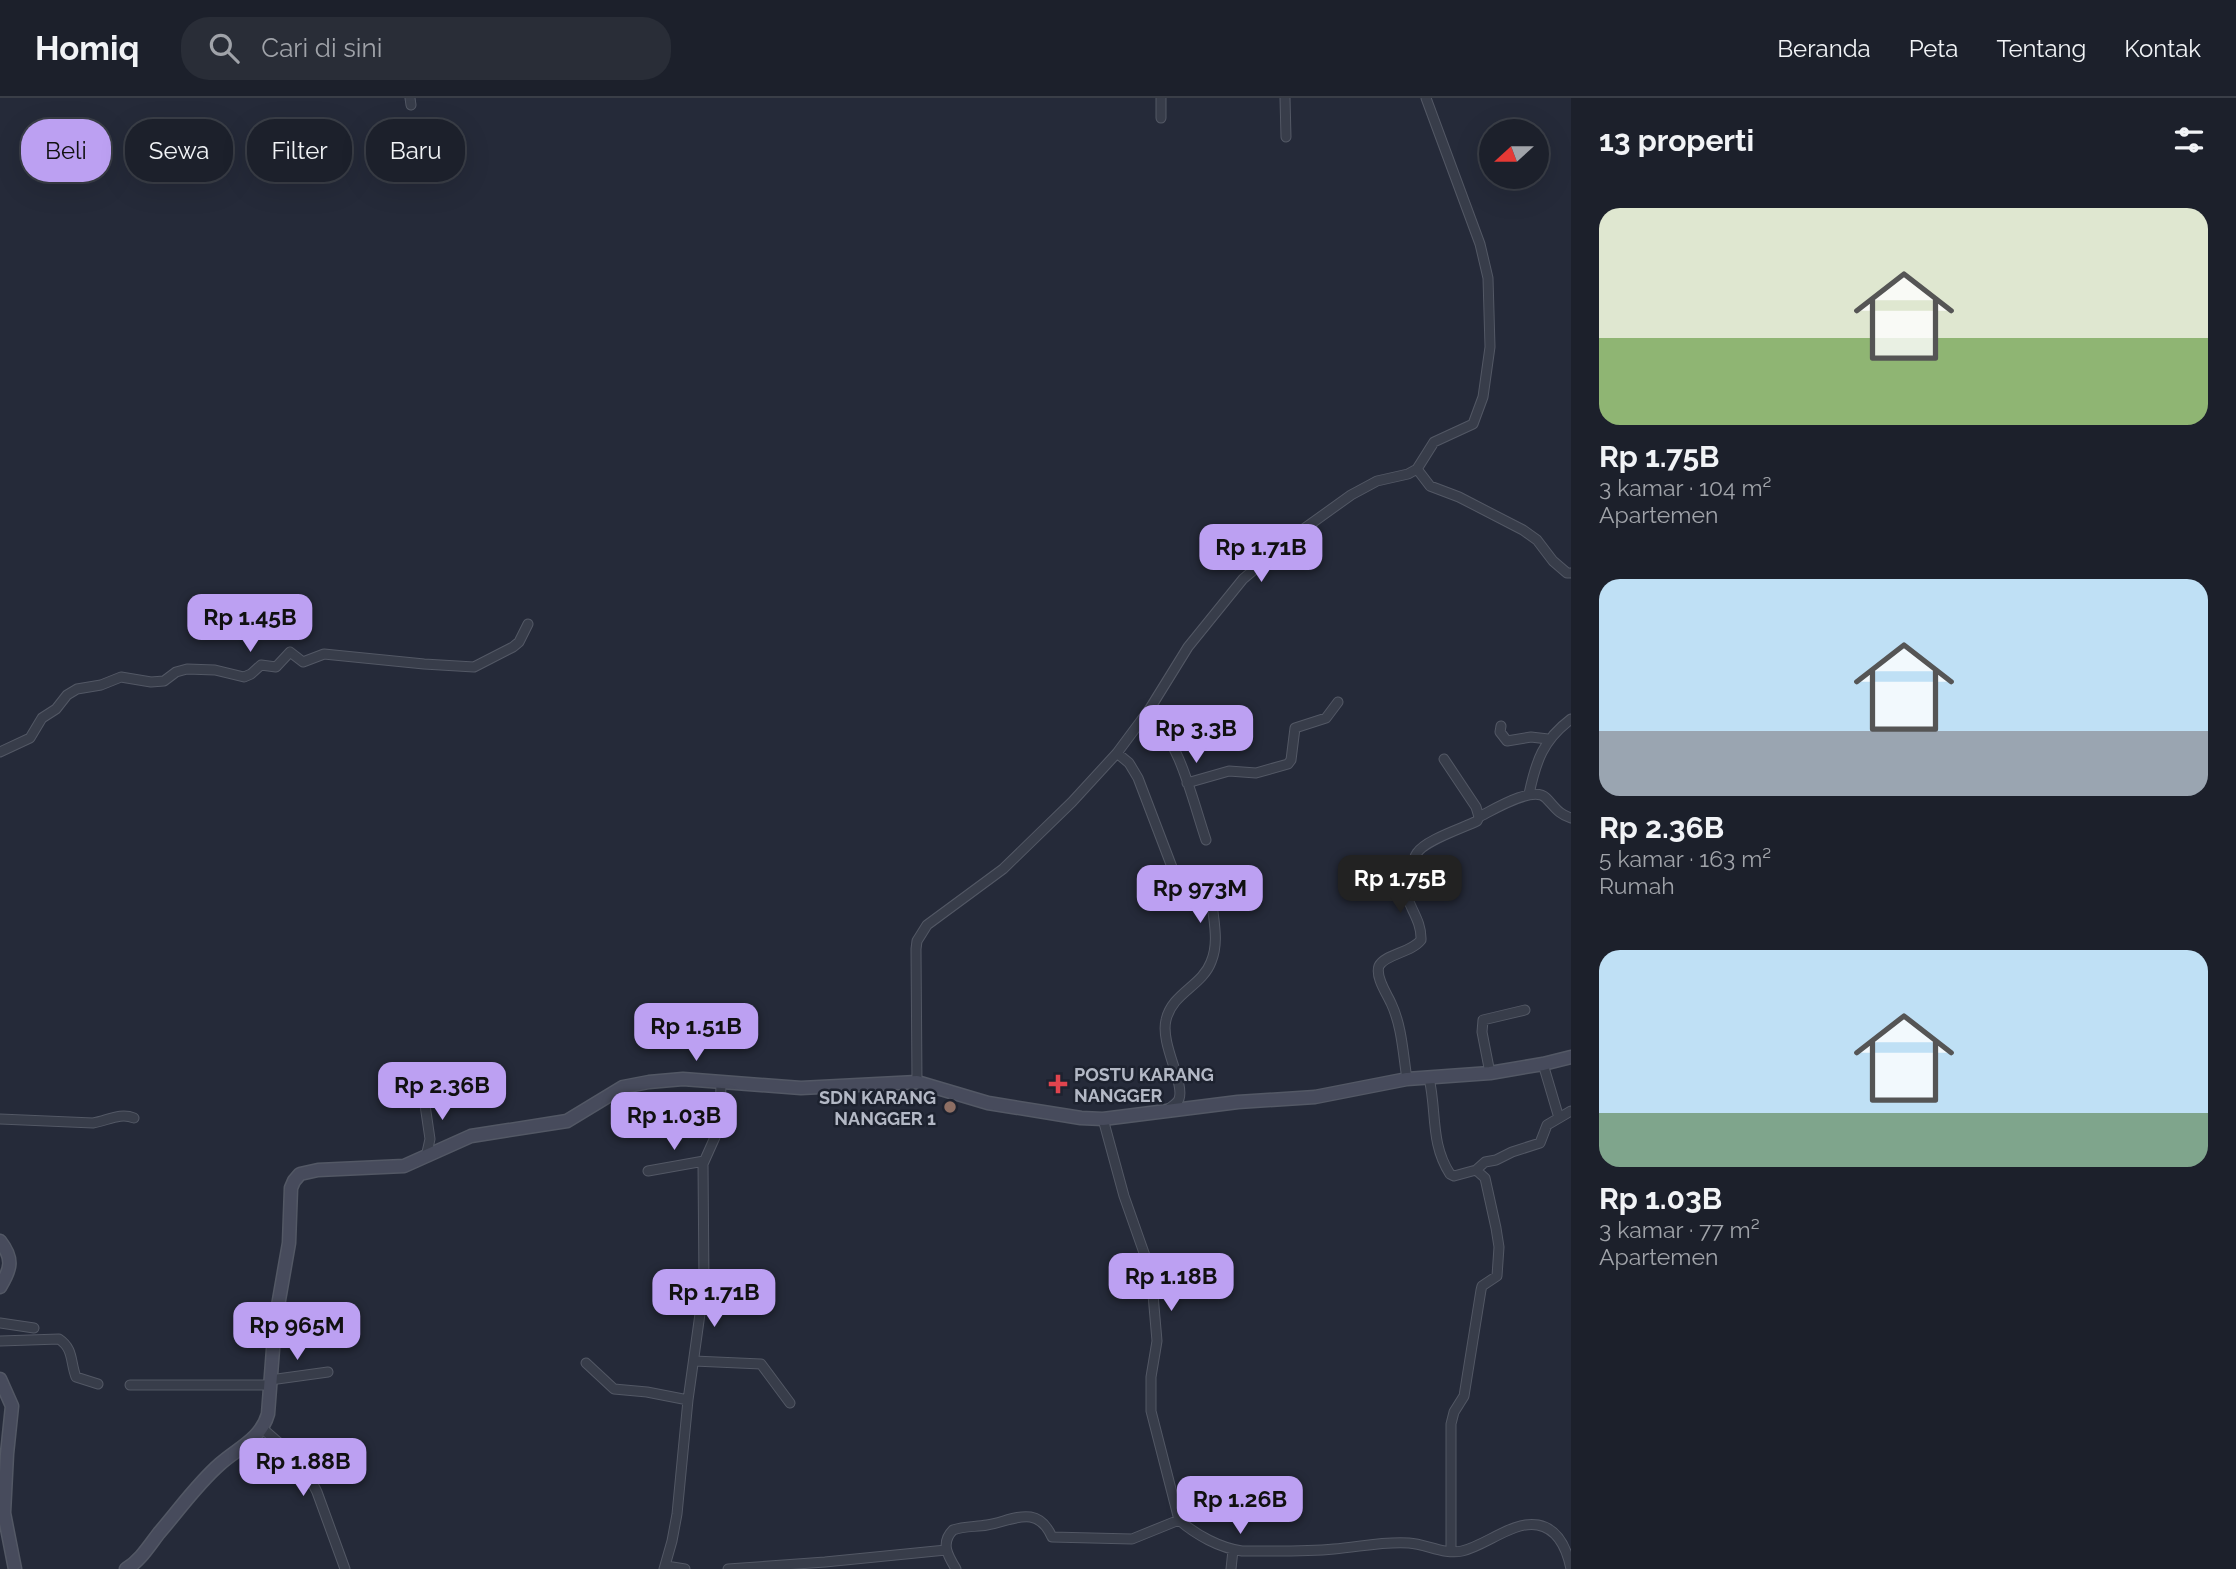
<!DOCTYPE html>
<html lang="id">
<head>
<meta charset="utf-8">
<style>
	:root { --surface:#1c202b; --page:#292d37; --text:#f1f3f6; --muted:#a0a3a9; --line:#3a3e47; --accent:#bca0f2 }
	body { margin:0; font-family:Raleway,sans-serif; background:var(--page); color:var(--text); height:100vh; display:flex; flex-direction:column; font-size:26px; white-space:nowrap }
	* { box-sizing:border-box; margin:0 }
	p { font-size:23px; color:var(--muted) }
	.icon { flex:none; width:38px; height:38px; fill:none; stroke:currentColor; stroke-width:2; stroke-linecap:round; stroke-linejoin:round }
	.map { position:relative; flex:1; overflow:hidden }
	.panel { display:flex; flex-direction:column; background:var(--surface); width:665px }
	.panel>* { flex:none }
	.guide { position:absolute; left:21px; top:21px; width:665px; height:63px; display:flex; gap:14px }
	.needle { width:46px; rotate:249deg }
	.tools { position:absolute; left:1479px; top:21px; display:grid; gap:14px }
	.tools a { display:grid; place-items:center; width:70px; height:70px; border-radius:50%; background:var(--surface); box-shadow:0 7px 28px #0002,0 0 0 2px var(--line); font-size:35px }
	.price { position:absolute; translate:-50% -60px; padding:0 16px; border-radius:14px; background:var(--accent); color:#111; font-size:23px; line-height:46px; filter:drop-shadow(0 2px 4px #0008) }
	.price::after { content:''; position:absolute; left:50%; top:42px; width:21px; height:16px; margin-left:-10px; background:inherit; clip-path:polygon(0 0,100% 0,50% 100%) }
	.price.active { background:#222; color:#fff }
	ul { padding:0; list-style:none }
	li { display:grid; align-content:center; gap:14px; height:371px; padding:0 28px }
	li span { display:grid; place-items:center; height:217px; border-radius:21px; color:#555 }
	li>.icon { margin-inline-start:auto }
	span .icon { width:126px; height:126px; fill:#fffc; stroke-width:1 }
	li b { font-size:30px }
	h2 { display:flex; justify-content:space-between; align-items:center; height:84px; padding:0 28px; font-size:30px }
	.pill { padding:0 24px; border-radius:28px; background:var(--surface); box-shadow:0 7px 28px #0002,0 0 0 2px var(--line); font-size:24px; line-height:63px }
	.pill.active { background:var(--accent); color:#111 }
	header { display:flex; align-items:center; gap:42px; box-sizing:border-box; height:98px; padding:0 35px; background:var(--surface); border-bottom:2px solid var(--line) }
	header strong { font-size:33px }
	nav { display:flex; gap:38px; margin-inline-start:auto; font-size:24px }
	.search { width:490px; height:63px; background:var(--page); display:flex; align-items:center; gap:18px; box-sizing:border-box; padding:0 24px; border-radius:28px; color:var(--muted); font-size:26px }
	main { display:flex; flex:1; min-height:0 }
	.map>svg:first-child { display:block }
	.lines { fill:none; stroke-linecap:round; stroke-linejoin:round }
	.street-casing { stroke:#535865; stroke-width:11 }
	.secondary-casing { stroke:#535865; stroke-width:15 }
	.street { stroke:#383d4a; stroke-width:9 }
	.secondary { stroke:#474b5c; stroke-width:12 }
	.health-dot { fill:#e0444e; stroke:#1d222f; stroke-width:2.5 }
	.education-dot { fill:#8d6e63; stroke:#1d222f; stroke-width:2.5 }
	.labels { text-anchor:middle; dominant-baseline:central; stroke-width:5; stroke-linejoin:round; paint-order:stroke }
	.poi-label { font-size:18px; font-weight:bold; fill:#b3b8c5; stroke:#1d222f; text-anchor:start }
</style>
</head>
<body>
<header>
<strong>Homiq</strong>
<div class="search"><svg class="icon" aria-label="search" viewBox="0 0 24 24"><circle cx="10" cy="10" r="6"/><path d="M15 15l6 6"/></svg>Cari di sini</div>
<nav><a>Beranda</a><a>Peta</a><a>Tentang</a><a>Kontak</a></nav>
</header>
<main>
<div class="map">
<svg width="1571" height="1471" viewBox="0 0 1571 1471">
	<rect width="100%" height="100%" fill="#252a39"/>
	<g class="lines">
		<g class="street-casing">
			<path id="street" d="M410,0L411,7
				M1161,0V20
				M1285,0L1286,39
				M1417,371L1430,388L1459,399L1523,432L1537,442L1553,463L1567,475H1571
				M1149,612C1181,648 1191,697 1206,742
				M1501,628L1500,634L1507,643L1531,639L1548,641
				M0,654L30,640L42,620L56,611L67,597L77,591L101,587L121,579L151,584L164,583L176,574L187,571L215,572L244,579L251,576L261,567L276,569L290,554L303,564L324,556L424,566L474,569L513,549L519,544L528,526
				M1117,655L1129,665L1138,680L1183,798L1190,802L1204,799L1212,805C1214,825 1219,845 1211,864C1202,888 1172,895 1166,922C1160,946 1185,985 1179,1001C1177,1006 1172,1008 1167,1012
				M1187,685L1229,673L1256,675L1288,666L1291,662L1295,630L1326,620L1338,604
				M1529,696C1536,663 1543,642 1571,621
				M1479,719C1493,712 1533,687 1546,700C1555,709 1558,716 1571,720
				M1543,966L1559,1020
				M1490,975L1482,934L1483,922L1525,912
				M1429,980C1437,1014 1430,1045 1450,1076L1454,1078L1476,1072L1485,1080L1496,1130L1499,1149L1497,1178L1482,1188L1481,1192L1464,1298L1454,1314L1451,1326V1453
				M1407,981C1403,956 1402,928 1391,905C1387,896 1375,879 1379,868C1385,856 1411,855 1421,842C1422,820 1405,806 1404,785C1416,772 1410,765 1417,755C1425,742 1463,730 1477,723L1479,719L1476,709L1444,661
				M426,982L425,1007L430,1041L426,1059
				M917,984L916,851L917,843L927,827L1003,771L1072,704L1117,655L1149,612L1188,549L1243,481L1298,435L1351,397L1377,383L1408,376L1417,371L1434,344L1473,326L1483,299L1490,249L1488,180L1480,146L1426,0
				M0,1021L93,1025C107,1023 120,1014 134,1020
				M1103,1021L1124,1098L1149,1169L1152,1185L1157,1243L1151,1279V1313L1179,1422
				M1476,1072L1485,1064L1496,1062L1512,1054L1540,1045L1547,1027L1571,1013
				M648,1073L704,1063
				M0,1225L34,1230
				M0,1243L59,1241C74,1251 70,1264 76,1279L98,1286
				M694,1263L761,1266L790,1305
				M586,1265L614,1291L647,1294L688,1302
				M270,1282L328,1274
				M130,1287H269
				M263,1331L287,1352L309,1378L317,1394L345,1471
				M666,1468L685,1471
				M664,1471L672,1443L677,1416L688,1302L704,1187L703,1066L720,1028L721,984
				M728,1471L825,1464L946,1452
				M956,1471C948,1458 940,1445 953,1432C964,1428 975,1429 987,1427C1012,1423 1037,1405 1052,1439L1132,1441L1179,1422C1196,1437 1220,1450 1242,1453C1273,1453 1304,1454 1334,1451C1359,1449 1384,1443 1409,1445C1426,1446 1445,1457 1462,1453C1485,1448 1514,1422 1538,1427C1559,1431 1567,1451 1571,1471
				M1231,1471L1233,1452"/>
		</g>
		<g class="secondary-casing">
			<path id="secondary" d="M0,1143C14,1161 11,1171 0,1189
				M0,1281L12,1308L7,1356L4,1415L15,1471
				M126,1471C140,1463 149,1448 159,1435C179,1412 197,1386 220,1366C238,1350 261,1341 268,1316L275,1225L289,1145L291,1090L294,1083L300,1076L318,1072L404,1068L471,1038L567,1023L623,989L649,984L683,981L801,990L917,984L988,1005L1081,1020L1103,1021L1238,1004L1315,999L1407,981L1490,975L1543,966L1571,959"/>
		</g>
		<use href="#street" class="street"/>
		<use href="#secondary" class="secondary"/>
	</g>
	<path class="health-dot" d="M1054.5 975.5h7v7h7v7h-7v7h-7v-7h-7v-7h7z"/>
	<circle class="education-dot" cx="950" cy="1009" r="7"/>
	<g class="labels">
		<g class="poi-label">
			<text x="1074" y="976">POSTU KARANG<tspan x="1074" dy="21">NANGGER</tspan></text>
			<text x="936" y="999" text-anchor="end">SDN KARANG<tspan x="936" dy="21">NANGGER 1</tspan></text>
		</g>
	</g>
</svg>
<div class="tools">
<a><svg class="needle" viewBox="-14 -14 28 28"><path d="M0-13l5 13h-10z" fill="#e53935"/><path d="M0 13l5-13h-10z" fill="#a0a3a9"/></svg></a>
</div>
<b class="price" style="left:1261px;top:486px">Rp 1.71B</b>
<b class="price" style="left:250px;top:556px">Rp 1.45B</b>
<b class="price" style="left:1196px;top:667px">Rp 3.3B</b>
<b class="price active" style="left:1400px;top:817px">Rp 1.75B</b>
<b class="price" style="left:1200px;top:827px">Rp 973M</b>
<b class="price" style="left:696px;top:965px">Rp 1.51B</b>
<b class="price" style="left:442px;top:1024px">Rp 2.36B</b>
<b class="price" style="left:674px;top:1054px">Rp 1.03B</b>
<b class="price" style="left:1171px;top:1215px">Rp 1.18B</b>
<b class="price" style="left:714px;top:1231px">Rp 1.71B</b>
<b class="price" style="left:297px;top:1264px">Rp 965M</b>
<b class="price" style="left:303px;top:1400px">Rp 1.88B</b>
<b class="price" style="left:1240px;top:1438px">Rp 1.26B</b>
<div class="guide">
<a class="pill active">Beli</a>
<a class="pill">Sewa</a>
<a class="pill">Filter</a>
<a class="pill">Baru</a>
</div>
</div>
<section class="panel">
<h2>13 properti<svg class="icon" aria-label="filters" viewBox="0 0 24 24"><path d="M4 7h16M4 17h16"/><circle cx="9" cy="7" r="2"/><circle cx="15" cy="17" r="2"/></svg></h2>
<ul>
<li><span style="background:linear-gradient(#dfe7d0 60%,#8fb573 0)"><svg class="icon" aria-label="home" viewBox="0 0 24 24"><path d="M3 11l9-7 9 7M6 9v11h12V9"/></svg></span><div><b>Rp 1.75B</b><p>3 kamar · 104 m²</p><p>Apartemen</p></div></li>
<li><span style="background:linear-gradient(#bfe0f5 70%,#9aa5b1 0)"><svg class="icon" aria-label="home" viewBox="0 0 24 24"><path d="M3 11l9-7 9 7M6 9v11h12V9"/></svg></span><div><b>Rp 2.36B</b><p>5 kamar · 163 m²</p><p>Rumah</p></div></li>
<li><span style="background:linear-gradient(#bfe0f5 75%,#7fa58c 0)"><svg class="icon" aria-label="home" viewBox="0 0 24 24"><path d="M3 11l9-7 9 7M6 9v11h12V9"/></svg></span><div><b>Rp 1.03B</b><p>3 kamar · 77 m²</p><p>Apartemen</p></div></li>
</ul>
</section>
</main>
</body>
</html>
